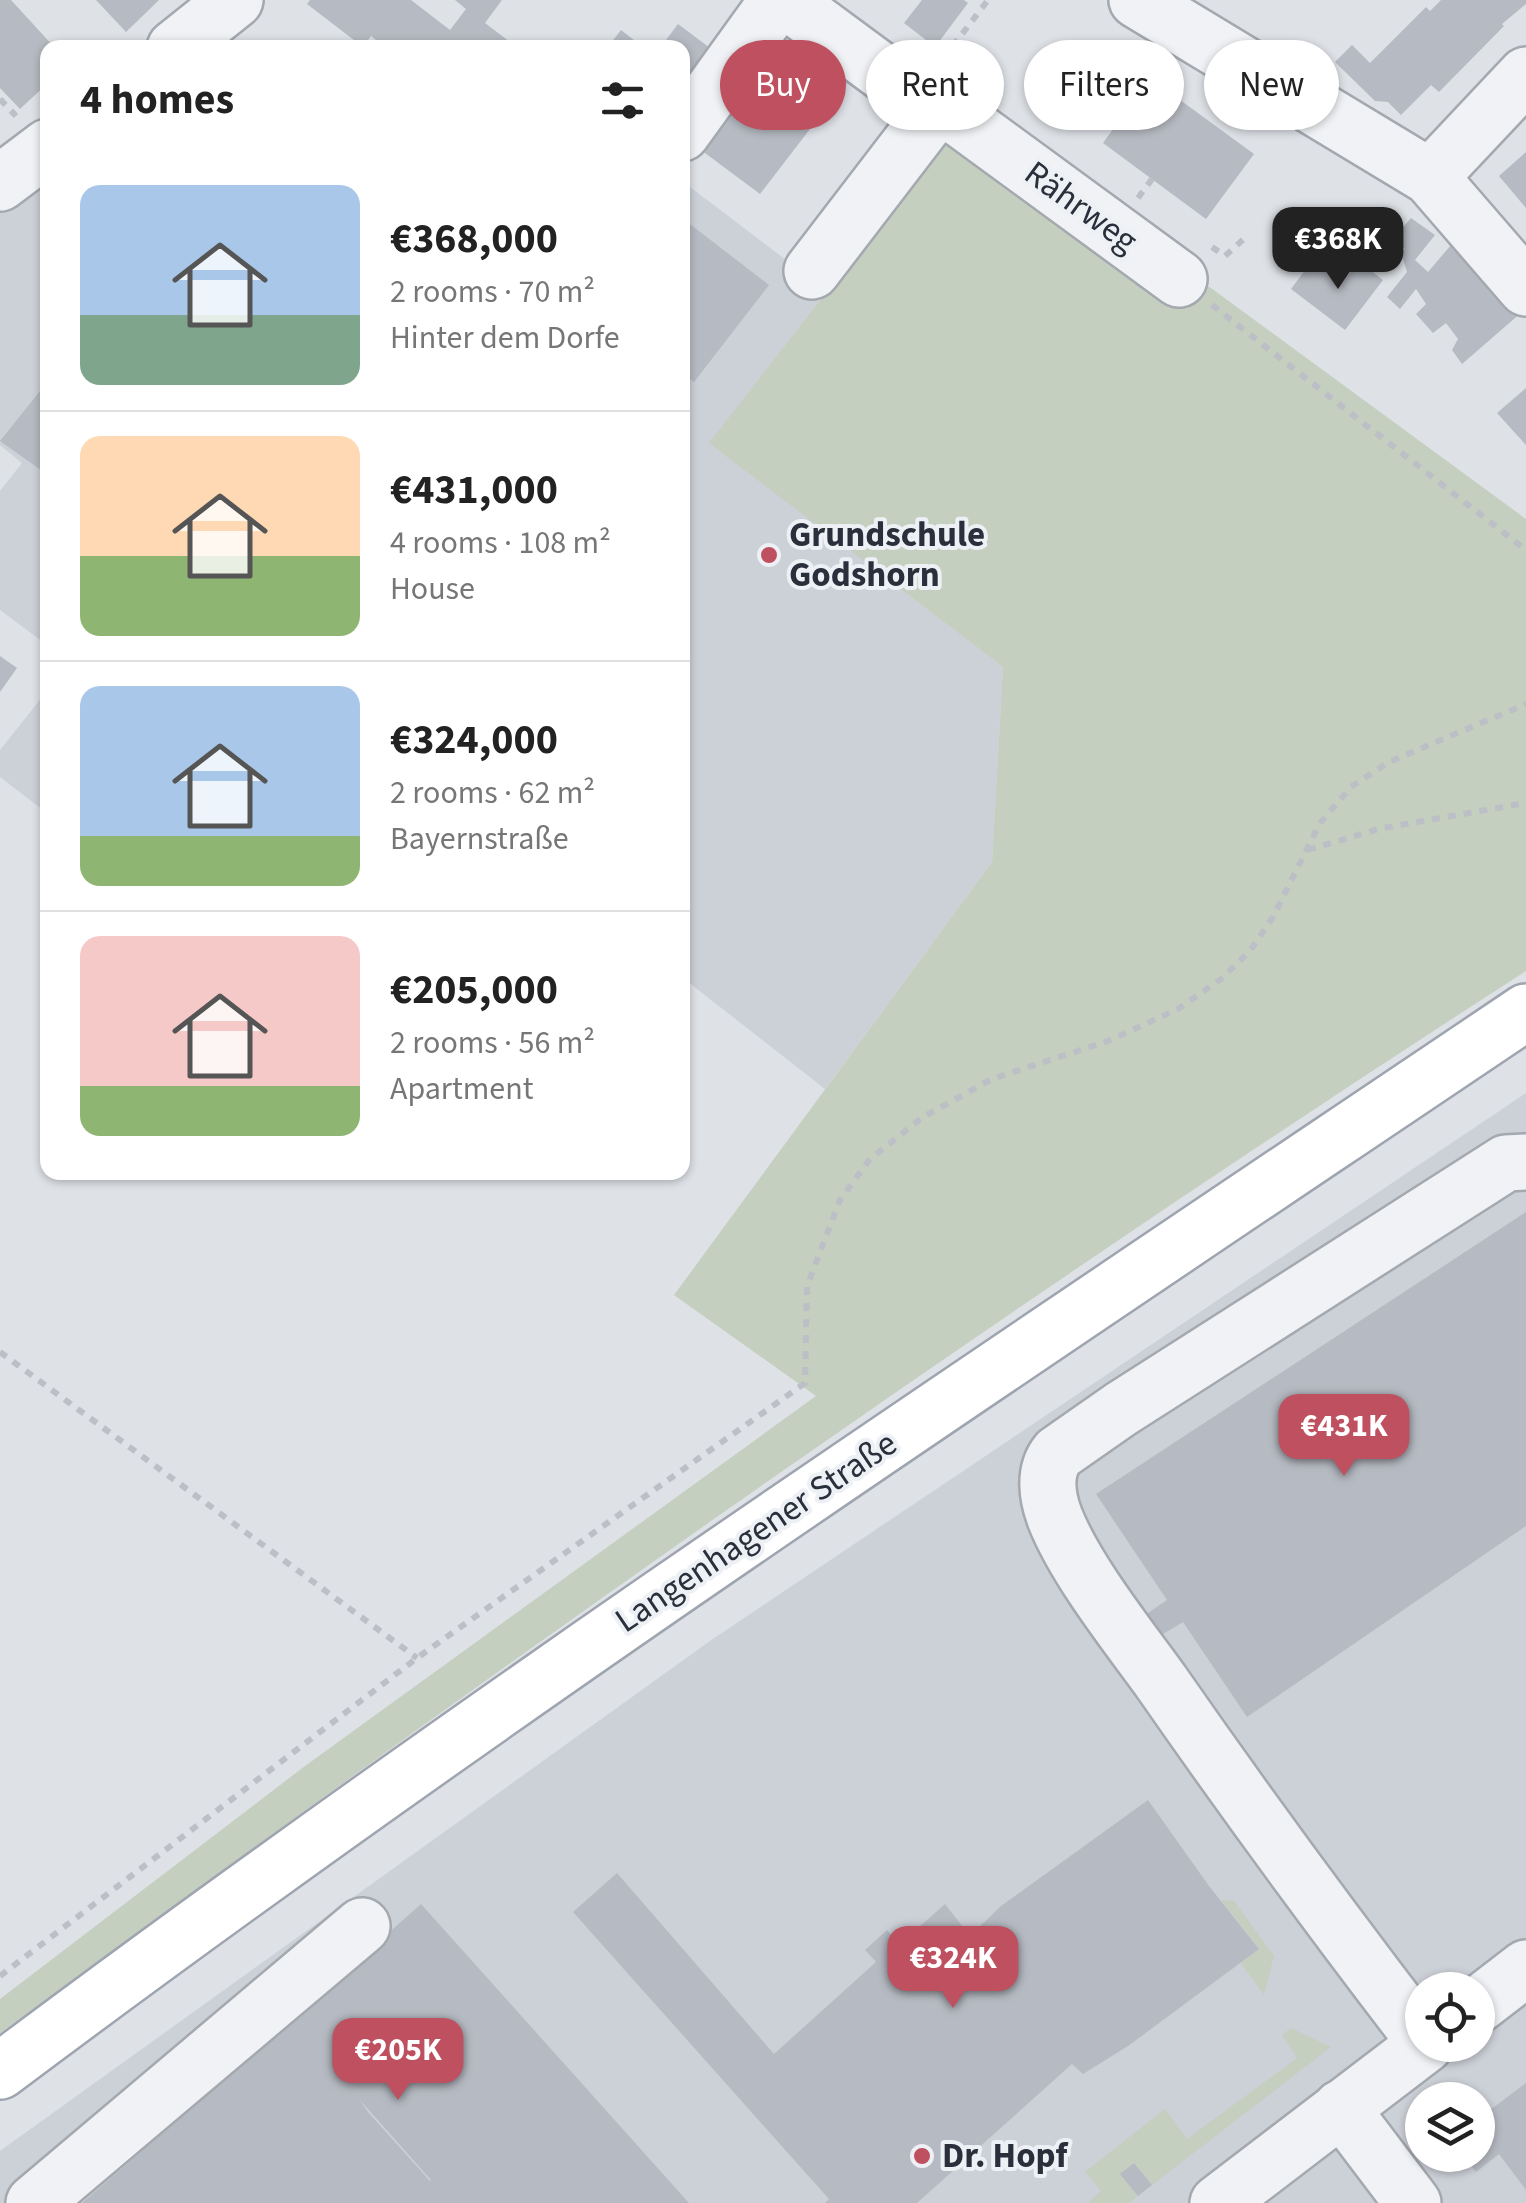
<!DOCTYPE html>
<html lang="en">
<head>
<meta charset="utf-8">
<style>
	:root { --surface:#fff; --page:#f6f6f6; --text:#222; --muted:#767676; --line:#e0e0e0; --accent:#be5060 }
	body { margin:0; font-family:"Source Sans 3",sans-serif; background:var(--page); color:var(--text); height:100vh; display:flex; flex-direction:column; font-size:38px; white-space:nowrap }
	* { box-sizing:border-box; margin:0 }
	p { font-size:32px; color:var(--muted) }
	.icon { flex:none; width:55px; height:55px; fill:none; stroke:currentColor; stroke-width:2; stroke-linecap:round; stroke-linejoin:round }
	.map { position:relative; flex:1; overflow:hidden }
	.drawer { position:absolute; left:40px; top:40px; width:650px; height:1140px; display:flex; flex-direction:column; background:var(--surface); border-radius:20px; box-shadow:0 2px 8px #0004 }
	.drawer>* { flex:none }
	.guide { position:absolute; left:720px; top:40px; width:655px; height:90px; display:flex; gap:20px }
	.fabs { position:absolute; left:1405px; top:1972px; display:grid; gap:20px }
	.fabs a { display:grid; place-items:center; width:90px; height:90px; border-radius:50%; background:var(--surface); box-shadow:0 2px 8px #0004; font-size:50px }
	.price { position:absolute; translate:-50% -85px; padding:0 22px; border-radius:20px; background:var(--accent); color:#fff; font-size:32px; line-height:65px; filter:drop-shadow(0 2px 5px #0008) }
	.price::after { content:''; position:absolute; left:50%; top:60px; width:30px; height:22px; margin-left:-15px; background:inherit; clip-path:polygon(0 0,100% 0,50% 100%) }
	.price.active { background:#222; color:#fff }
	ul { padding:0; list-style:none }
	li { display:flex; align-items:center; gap:30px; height:250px; padding:0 40px }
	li+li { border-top:2px solid var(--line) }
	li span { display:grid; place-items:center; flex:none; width:280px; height:200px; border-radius:20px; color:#555 }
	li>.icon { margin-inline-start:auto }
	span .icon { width:120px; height:120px; fill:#fffc; stroke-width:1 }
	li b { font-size:42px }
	h2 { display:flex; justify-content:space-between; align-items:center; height:120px; padding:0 40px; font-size:42px }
	.tag { padding:0 35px; border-radius:45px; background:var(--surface); box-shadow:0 2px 8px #0004; font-size:35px; line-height:90px }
	.tag.active { background:var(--accent); color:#fff }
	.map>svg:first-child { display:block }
	.built { fill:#ccd0d7; fill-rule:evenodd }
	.green { fill:#c4cfc0 }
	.building { fill:#b6bac2; fill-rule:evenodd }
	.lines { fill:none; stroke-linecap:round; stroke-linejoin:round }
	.minor-casing { stroke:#a4a8af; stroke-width:60 }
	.major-casing { stroke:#9fa5b0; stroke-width:60 }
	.path { stroke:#bcbfc5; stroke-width:6; stroke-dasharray:8 8; stroke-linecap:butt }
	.minor { stroke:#f0f2f5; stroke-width:55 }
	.major { stroke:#fff; stroke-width:55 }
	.poi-dot { fill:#be5060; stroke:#edf0f4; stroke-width:4 }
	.labels { text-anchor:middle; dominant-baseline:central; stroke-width:8; stroke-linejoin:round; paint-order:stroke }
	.street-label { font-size:35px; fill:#292f3b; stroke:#edf0f4 }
	.poi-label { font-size:35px; font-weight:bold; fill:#292f3b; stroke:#edf0f4; text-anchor:start }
</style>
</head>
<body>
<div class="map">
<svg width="1526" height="2203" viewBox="0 0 1526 2203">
	<rect width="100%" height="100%" fill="#dee1e6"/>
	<path class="built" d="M47,170V645L0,610V491L22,463L0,445V208Z
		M682,181L827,291L710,443L1003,667L992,862L825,1089L683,978Z
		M47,691V813L0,777V750Z
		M1526,1093V2203H0V2151L710,1641ZM1422,1990H1478V2045H1422ZM1422,2100H1478V2155H1422Z"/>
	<path class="green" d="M968,110L1526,519V971C1005,1307 499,1666 0,2033V1999L305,1766L816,1396L674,1295L992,862L1003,667L709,443Z
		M1221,1900L1234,1901L1274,1956L1264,1995L1241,1963L1259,1948Z
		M1291,2028L1331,2047L1152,2185L1134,2163L1121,2174L1138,2196L1129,2203H1088L1101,2191L1085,2172L1165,2109L1187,2139L1297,2058L1282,2035Z"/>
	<path class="building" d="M0,0H11L55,48H48V83L20,109L0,88Z
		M96,0H159L126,32Z
		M310,0H411L450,30L466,9L455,0H502L485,23L518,48H386L371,36L363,47L307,4Z
		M922,0H964L968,3L935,47L904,23Z
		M1441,0H1526V4L1502,24L1504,26L1439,92L1431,85L1401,115L1388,102L1375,101L1335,62L1352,45L1370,63L1426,7L1430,11Z
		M678,24L710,48L682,85V48H660Z
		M621,30L644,48H607Z
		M1150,78L1254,154L1206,219L1103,143Z
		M751,85L810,129L760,194L701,150Z
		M1526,152V208L1499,176Z
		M682,218L769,285L694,382L682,373Z
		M1411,218L1435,235L1415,260L1428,272L1457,238L1522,312L1462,364L1452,350L1458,339L1446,323L1433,333L1416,314L1426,304L1416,289L1400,309L1387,297L1407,272L1401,253L1405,249L1392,240Z
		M1312,261L1342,283L1359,261L1383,280L1345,330L1291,289Z
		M48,381V475L0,441Z
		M1526,388V445L1497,413Z
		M0,656L17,668L0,692Z
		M1526,1212V1526L1247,1717L1183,1622L1158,1637L1145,1615L1167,1600L1096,1494Z
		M1148,1800L1209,1886L1259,1949L1128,2046L1083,2074L1072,2064L917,2203H825L829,2199L573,1912L617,1873L774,2054L876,1962L865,1950L887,1930L899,1945L945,1904L970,1936L1001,1906Z
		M421,1904L689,2203H82L195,2105ZM359,2099L431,2180L430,2181L368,2112Z
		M1526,2083V2190L1499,2154L1476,2172L1463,2155H1478V2119Z
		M1134,2163L1152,2185L1138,2196L1120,2174Z"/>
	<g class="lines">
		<g class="minor-casing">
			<path id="minor" d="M785,0L915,96L940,104L1179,279
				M1137,0L1430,177L1526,75
				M175,48L235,0
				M682,133L778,0
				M1430,177L1526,288
				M0,183L48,147
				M812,271L940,104
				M1478,2005L1526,1968
				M1422,2038C1333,1922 1246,1804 1162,1683C1128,1636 1076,1571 1055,1518C1047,1497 1043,1471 1058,1453L1121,1409L1506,1163L1526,1162
				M1341,2108L1413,2203
				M34,2203L362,1926
				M1218,2203L1425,2045"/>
		</g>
		<g class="major-casing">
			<path id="major" d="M0,2071C496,1699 1012,1358 1526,1012"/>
		</g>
		<path class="path" d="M943,59L988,0
			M0,99L16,116
			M1138,198L1152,179
			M1212,247L1225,256L1246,237
			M1212,305L1526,550
			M1308,850L1378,829L1526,803
			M0,1352L417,1658
			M0,1976L417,1658L805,1383L807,1286L840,1200L870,1159L923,1117L992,1079L1108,1041L1178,1009L1221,979L1250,951L1273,917L1320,823L1351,787L1389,762L1526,704"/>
		<use href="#minor" class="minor"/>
		<use href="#major" class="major"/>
	</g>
	<g class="poi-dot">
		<circle cx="769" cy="555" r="10"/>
		<circle cx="922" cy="2156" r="10"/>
	</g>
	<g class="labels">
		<g class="street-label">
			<text transform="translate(1081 207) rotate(36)">Rährweg</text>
			<text transform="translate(756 1532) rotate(-34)">Langenhagener Straße</text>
		</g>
		<g class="poi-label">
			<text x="789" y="535">Grundschule<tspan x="789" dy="40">Godshorn</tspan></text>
			<text x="942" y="2156">Dr. Hopf</text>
		</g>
	</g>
</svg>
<div class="fabs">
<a><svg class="icon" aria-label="locate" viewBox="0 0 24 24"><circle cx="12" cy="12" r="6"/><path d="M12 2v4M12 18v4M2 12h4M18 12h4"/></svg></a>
<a><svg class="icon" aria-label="layers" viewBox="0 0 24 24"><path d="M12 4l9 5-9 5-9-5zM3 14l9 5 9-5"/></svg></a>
</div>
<b class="price active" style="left:1338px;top:292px">€368K</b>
<b class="price" style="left:1344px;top:1479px">€431K</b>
<b class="price" style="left:953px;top:2011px">€324K</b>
<b class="price" style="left:398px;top:2103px">€205K</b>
<div class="guide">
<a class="tag active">Buy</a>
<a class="tag">Rent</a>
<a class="tag">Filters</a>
<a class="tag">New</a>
</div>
<section class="drawer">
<h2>4 homes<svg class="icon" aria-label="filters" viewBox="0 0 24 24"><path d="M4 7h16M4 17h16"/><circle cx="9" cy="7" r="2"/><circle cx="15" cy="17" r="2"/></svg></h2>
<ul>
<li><span style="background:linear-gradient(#a9c7e8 65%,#7fa58c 0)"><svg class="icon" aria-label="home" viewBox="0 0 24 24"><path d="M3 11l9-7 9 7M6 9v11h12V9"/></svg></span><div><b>€368,000</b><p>2 rooms · 70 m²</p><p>Hinter dem Dorfe</p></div></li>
<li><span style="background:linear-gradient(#ffd9b3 60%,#8fb573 0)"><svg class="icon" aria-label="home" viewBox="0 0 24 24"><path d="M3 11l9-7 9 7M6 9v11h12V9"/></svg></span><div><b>€431,000</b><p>4 rooms · 108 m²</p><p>House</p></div></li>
<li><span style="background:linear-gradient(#a9c7e8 75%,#8fb573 0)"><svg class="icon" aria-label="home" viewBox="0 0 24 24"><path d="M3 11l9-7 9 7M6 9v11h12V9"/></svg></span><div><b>€324,000</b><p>2 rooms · 62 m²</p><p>Bayernstraße</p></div></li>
<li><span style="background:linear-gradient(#f6c9c9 75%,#8fb573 0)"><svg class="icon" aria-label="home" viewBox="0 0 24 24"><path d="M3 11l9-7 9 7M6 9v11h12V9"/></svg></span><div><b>€205,000</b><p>2 rooms · 56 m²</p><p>Apartment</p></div></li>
</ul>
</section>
</div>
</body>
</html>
